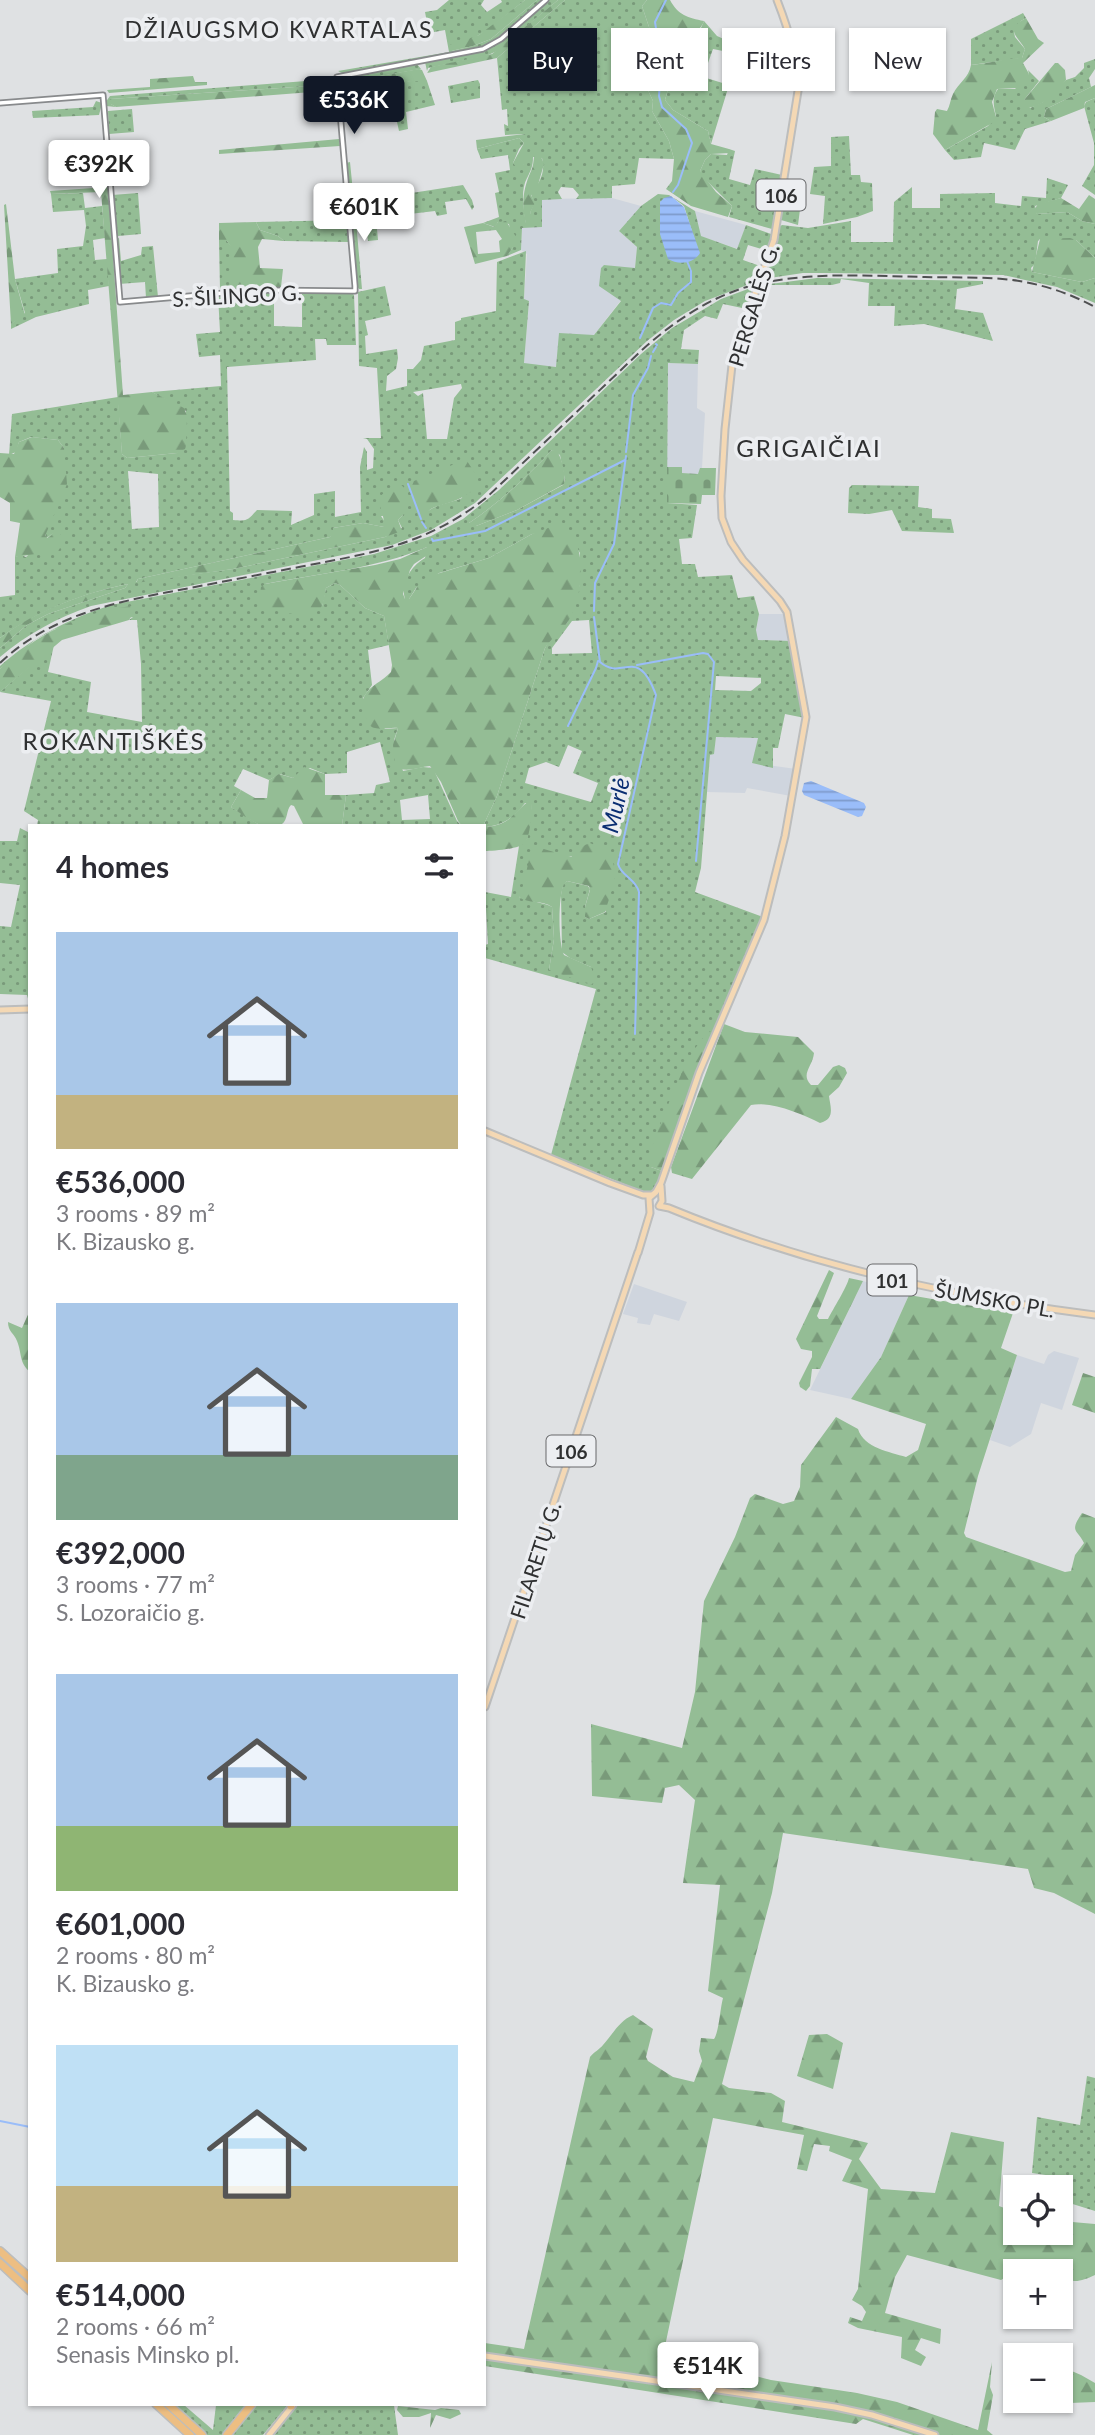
<!DOCTYPE html>
<html lang="en">
<head>
<meta charset="utf-8">
<style>
	:root { --surface:#fff; --page:#f2f2f3; --text:#2b2b33; --muted:#7c7c81; --accent:#111827 }
	body { margin:0; font-family:Lato,sans-serif; background:var(--page); color:var(--text); height:100vh; display:flex; flex-direction:column; font-size:26px; white-space:nowrap }
	* { box-sizing:border-box; margin:0 }
	p { font-size:23px; color:var(--muted) }
	.icon { flex:none; width:38px; height:38px; fill:none; stroke:currentColor; stroke-width:2; stroke-linecap:round; stroke-linejoin:round }
	.map { position:relative; flex:1; overflow:hidden }
	.drawer { position:absolute; left:28px; top:824px; width:458px; height:1582px; display:flex; flex-direction:column; background:var(--surface); border-radius:0px; box-shadow:0 2px 5px #0004 }
	.drawer>* { flex:none }
	.guide { position:absolute; left:508px; top:28px; width:481px; height:63px; display:flex; gap:14px }
	.tools { position:absolute; left:1003px; top:2175px; display:grid; gap:14px }
	.tools a { display:grid; place-items:center; width:70px; height:70px; border-radius:0px; background:var(--surface); box-shadow:0 2px 5px #0004; font-size:35px }
	.price { position:absolute; translate:-50% -60px; padding:0 16px; border-radius:7px; background:#fff; color:#222; font-size:23px; line-height:46px; filter:drop-shadow(0 2px 4px #0008) }
	.price::after { content:''; position:absolute; left:50%; top:42px; width:21px; height:16px; margin-left:-10px; background:inherit; clip-path:polygon(0 0,100% 0,50% 100%) }
	.price.current { background:var(--accent); color:#fff }
	ul { padding:0; list-style:none }
	li { display:grid; align-content:center; gap:14px; height:371px; padding:0 28px }
	li span { display:grid; place-items:center; height:217px; border-radius:0px; color:#555 }
	li>.icon { margin-inline-start:auto }
	span .icon { width:126px; height:126px; fill:#fffc; stroke-width:1 }
	li b { font-size:30px }
	h2 { display:flex; justify-content:space-between; align-items:center; height:84px; padding:0 28px; font-size:30px }
	.chip { padding:0 24px; border-radius:0px; background:var(--surface); box-shadow:0 2px 5px #0004; font-size:24px; line-height:63px }
	.chip.current { background:var(--accent); color:#fff }
	.map>svg:first-child { display:block }
	.built { fill:#cfd5de }
	.grass { fill:url(#grass-dots); fill-rule:evenodd }
	.forest { fill:url(#forest-firs); fill-rule:evenodd }
	.cemetery { fill:url(#cemetery-stones) }
	.water { fill:url(#water-rules) }
	.lines { fill:none; stroke-linecap:round; stroke-linejoin:round }
	.stream { stroke:#9abdf9; stroke-width:2 }
	.minor-casing { stroke:#888a8c; stroke-width:7 }
	.major-casing { stroke:#bcbdbd; stroke-width:9 }
	.highway-casing { stroke:#bcbdbd; stroke-width:10 }
	.minor { stroke:#fff; stroke-width:3.5 }
	.major { stroke:#f4d8b4; stroke-width:5 }
	.highway { stroke:#edbe82; stroke-width:7 }
	.rail { stroke:#4f5051; stroke-width:2; stroke-dasharray:10 5; stroke-linecap:butt }
	.labels { text-anchor:middle; dominant-baseline:central; stroke-width:7; stroke-linejoin:round; paint-order:stroke }
	.shield { fill:#eceef1; stroke:#68696b; stroke-width:2 }
	.shield-label { font-size:19px; font-weight:bold; fill:#2f3031 }
	.street-label { font-size:21px; fill:#2f3031; stroke:#eceef1 }
	.neighbourhood-label { font-size:23px; letter-spacing:2px; fill:#2f3031; stroke:#eceef1 }
	.water-label { font-size:23px; font-style:italic; fill:#0a2e72; stroke:#eceef1 }
	.quarter-label { font-size:24px; letter-spacing:2px; fill:#2f3031; stroke:#eceef1 }
</style>
</head>
<body>
<div class="map">
<svg width="1095" height="2435" viewBox="0 0 1095 2435">
	<defs>
		<pattern id="grass-dots" width="8" height="8" patternUnits="userSpaceOnUse" patternTransform="scale(1.75)"><rect width="8" height="8" fill="#94bd95"/><path d="M2 2h.1M6 6h.1" fill="none" stroke="#799a7a" stroke-width="1.8" stroke-linecap="round"/></pattern>
		<pattern id="forest-firs" width="22" height="20" patternUnits="userSpaceOnUse" patternTransform="scale(1.75)"><rect width="22" height="20" fill="#94bd95"/><path d="M5 1l3.5 6h-7zM16 11l3.5 6h-7z" fill="#799a7a"/></pattern>
		<pattern id="cemetery-stones" width="16" height="16" patternUnits="userSpaceOnUse" patternTransform="scale(1.75)"><rect width="16" height="16" fill="#94bd95"/><path d="M2 7V4a2 2 0 0 1 4 0v3zM10 15v-3a2 2 0 0 1 4 0v3z" fill="#799a7a"/></pattern>
		<pattern id="water-rules" width="6" height="5" patternUnits="userSpaceOnUse" patternTransform="scale(1.75)"><rect width="6" height="5" fill="#9abdf9"/><path d="M0 2.5h6" fill="none" stroke="#7e9aca"/></pattern>
	</defs>
	<rect width="100%" height="100%" fill="#dfe1e3"/>
	<path class="built" d="M612,198L641,206L619,231L637,247L635,269L604,265L621,300L594,335L557,367L524,364L529,302L524,300L527,254L521,250L522,228L542,199Z
		M695,211L746,225L738,249L700,236Z
		M668,363L698,364L697,408L705,413L702,468L699,475L682,473V467H667Z
		M759,614H786L791,641L757,640L756,631Z
		M716,737L758,738L753,763L796,769L791,796L747,788L745,793L707,792L710,755L714,753Z
		M863,1281L909,1295L881,1357L851,1399L810,1390Z
		M634,1284L687,1302L679,1321L654,1314L650,1325L637,1323L638,1318L623,1314Z
		M1054,1351L1079,1358L1062,1410L1041,1403L1031,1434L1010,1447L990,1440L1017,1355L1044,1364L1048,1355Z"/>
	<path class="grass" d="M449,0H484L481,5L487,12L502,2L501,0H525L486,31L451,51L473,46L491,39L537,0H543L499,37L480,48L344,74L338,71L449,52L445,30L429,33L425,12L437,10Z
		M549,0H558L497,51L486,56L428,68L427,71L425,62L488,49L499,43Z
		M565,0H647L642,6L652,36L649,53L652,63L647,88L653,101L652,111L669,141L674,159L639,158L635,184L612,186V198L576,199L579,195L573,188L561,187L558,192L562,199L542,200V227L522,228L521,250L507,256L513,247L509,224L498,222L495,227L483,223L499,217L495,193L499,192L495,173L510,170L508,155L481,159L477,149L519,138L524,143L519,149L513,163L523,166L525,134L505,135L504,124L508,126L507,109L502,110L497,58ZM533,157L542,158C546,173 539,183 531,194L534,203L530,213L532,217L526,223C524,210 520,191 527,178C531,170 533,166 533,157Z
		M1023,13L1026,18L1021,21L1014,32L1015,37L1025,49L1022,58L971,65V39Z
		M704,21L717,36L726,40L723,51L713,49L703,77L729,85L711,144L708,131L673,110L665,100L673,71L669,42C678,33 690,34 701,28Z
		M1095,59V69L1089,78L1091,87L1046,109L1044,117L1051,121L1025,129L1015,150L984,143L981,157L954,160L945,150L988,126L996,116C994,106 991,98 998,89H1015L1029,74L1028,70L1039,81L1024,100L1030,108L1043,102L1066,80L1075,77L1084,68V63Z
		M417,64L421,69L357,80L359,88L418,80L427,81L435,105L406,112L408,129L399,131L395,113L343,122L340,81L341,79Z
		M332,79L335,84L315,85V92H312L310,86L110,99L111,104L116,107L106,106L105,103L110,96Z
		M478,80L480,84V98L451,103L448,86Z
		M1095,98V195L1082,186L1094,165V143L1084,106L1086,102Z
		M96,101L102,103L99,115L33,118L32,111L93,107Z
		M132,109L134,132L109,134L108,111Z
		M849,136L851,175H860L861,182L872,183L873,211L857,217L823,224L825,196L810,194L814,167L831,166V137Z
		M729,149L735,151L729,179L750,185L755,169L782,175L772,229L729,217L732,206L702,176L700,171L705,160L711,154L727,155Z
		M350,162L354,202L463,185L472,200L474,207L472,210L466,199L445,202L447,214L437,216L435,211L376,218L378,240L368,241L365,220L356,221L362,289H359L356,285L346,163Z
		M1047,178L1068,185L1061,198L1035,206L1037,214L1067,212L1082,221L1095,224V258L1076,240L1040,239L1038,241L1035,264L1031,268L1032,272L1082,282L1095,278V303L1057,287L1003,275L824,273H803L763,279L779,227L782,225L808,228L851,221V242H893L894,202L912,187V208H940V194L995,193V203L1021,206L1022,196L1046,198Z
		M83,193L85,208L102,206L105,238L93,240L95,260L107,259L109,286L88,290L89,304L36,317L11,329V324L25,313L15,279L58,273L57,249L83,246L86,226L84,210L53,212L51,194Z
		M138,193L141,234L118,236L114,233L112,195Z
		M784,193L802,194L798,225L781,220Z
		M658,194L669,195L695,211L701,236L737,249L746,225L771,234L772,238L768,251L748,245L743,260L763,267L758,281L705,301L674,320L647,341L475,503L431,530L392,545L91,606C57,618 27,634 0,657V648L27,625L48,614L125,588L128,584C83,593 37,611 0,638V597L15,595V557L21,555L26,557L53,533L48,537H45L64,448L58,440L31,437L19,442L16,452L9,455L12,414L118,397L122,454L127,458L177,453L186,411L152,392L221,386L220,355L199,357L196,334L220,332L218,295L274,291V326L302,327V291L352,293L354,295L356,345H327L326,339H315L316,360L227,367L230,511L233,513V520C248,521 247,521 257,510L292,511L291,525L314,515V494L335,491V517L361,512L360,467L364,447L367,452V470L373,468L374,449L367,439L363,438H381L377,368L359,366L358,292L385,286L391,315L365,321L368,335L365,336L366,354L397,349L398,358L396,369L387,376L386,391L407,386V369H413L421,360L424,346L455,340V322L461,320V318L496,311L497,262L526,251L524,299L529,301L524,363L556,367L559,333L594,335L621,301L599,286L601,268L604,265L635,268L637,247L619,231L641,206ZM671,196L684,206L697,247L660,234V202ZM461,384L462,388L454,398L447,439H427L423,393L418,396L413,392ZM467,461L462,498C451,503 437,504 428,511ZM128,471L158,474L159,527L132,529ZM403,515L398,520L402,528L385,537L233,569L136,582L138,579L330,537L333,535V528L363,523L384,527L385,522L381,516Z
		M347,220L349,242L284,241L278,236L260,230L256,222Z
		M119,238L121,261L141,255L142,247L153,246L158,297L146,298L145,282L119,284L116,239Z
		M219,241H227L231,246V287L235,290L222,291L220,289Z
		M817,278L983,281V284L957,289L955,309L983,313L993,341L924,324L894,326L895,306H868L869,283L841,279L840,283L832,285H761Z
		M756,286L747,309L723,304L717,319L705,316L684,330L681,349L699,350L698,364L668,363L667,503L697,505L692,538L679,539L682,564H695L698,577L732,575L738,598L754,596L759,614L756,630L758,640L791,641L805,718L785,714L778,748H773V768L752,763L758,738L716,737L714,754L710,755L701,868L695,892L763,917L716,1029L651,1167L662,1171L654,1191L647,1193L551,1155L596,989L485,958V945L488,944L485,892L511,897L519,846L527,839L532,803H525C514,817 504,825 486,827L484,824L497,796L545,648L550,639L567,623L580,584V553L566,531L532,534L489,558L439,573L416,588L409,599H405C400,583 411,566 425,558L427,547C375,569 320,573 265,584L322,606L326,588L335,583L340,585L365,608L384,616L389,645L368,650L372,685L363,698L385,729L398,728L394,740L403,771L423,767L433,768L457,821L462,826H342L346,795L374,793L376,785L390,782L380,742L347,752V773L325,774L310,768L293,778L280,774L269,780L243,769L234,786L241,790L231,807L261,826H37L38,820L24,811L51,701L0,692L54,645L48,672L91,682L87,712L142,722L141,664L137,620H129L133,617L55,629L35,640L0,669V666C33,637 69,619 111,605L374,554L431,536L463,519L499,490L641,354L672,328L721,299ZM552,450L560,455L565,480L563,485L517,510L476,526L469,523C500,502 527,477 552,450ZM589,620L592,653L552,654V648L572,621ZM716,676L761,678V683L751,691L715,690ZM568,745L582,751L573,773L598,783L591,802L525,783L529,768L546,762L559,767ZM428,795L430,819L402,820L400,800ZM573,856L606,912L589,919L585,917V907L590,889L588,886L567,881L563,884L561,895L562,952L570,958L591,967L549,970L554,939L552,907C546,903 528,901 519,897L568,857Z
		M852,485L919,486L918,507L932,509V518L951,519L954,533L902,531L892,510L869,514L848,513L849,488Z
		M20,828L30,833V1006L27,995L0,994V926L11,927L20,885L0,883V841H17Z
		M1087,2076L1095,2078V2211L1063,2201L1066,2178L1032,2173L1037,2117L1080,2125Z
		M297,2404L394,2405L398,2435H274Z
		M173,2405H184L213,2430L216,2405H248L223,2435H207Z
		M254,2405H288L263,2435H229Z"/>
	<path class="forest" d="M525,0H537L491,39L473,46L451,51L449,45L479,35Z
		M558,0H565L497,58L427,73L431,67L492,54Z
		M647,0H670C678,15 688,18 704,21C698,38 681,32 669,42L673,71L665,100L673,110L708,131L711,144L729,149L730,153L711,154L705,160L700,171L716,192L732,206L728,217L691,206L666,189L672,181L674,159L669,141L652,111L653,101L647,88L652,63L649,53L652,36L642,6Z
		M1026,18L1038,39L1044,43L1023,63L1029,74L1026,82L1020,88L997,89L992,102L996,117L994,122L945,150L933,134L935,112L937,109L947,111C950,106 950,100 953,94C958,83 969,78 971,65C989,64 1005,58 1022,58L1025,49C1017,35 1004,30 1026,18Z
		M1055,63H1058L1065,70L1066,80C1056,93 1041,109 1024,108L1022,103L1024,100Z
		M419,69L422,70L427,81C415,81 402,82 391,84C383,86 380,89 373,90L369,87L359,88L354,85L353,82L357,80Z
		M193,76L195,82H207V85L109,93L107,90L150,87V79Z
		M1095,85V98L1085,102L1084,108L1051,121L1044,117L1046,109Z
		M310,86L312,92L116,107L109,103L110,99Z
		M525,134C529,144 528,156 523,166L516,167L513,163L524,143L519,138L477,149L476,140Z
		M339,139L340,146L219,154V150Z
		M535,154H540L544,164L536,192L531,195L535,203L530,213L537,220L535,226L526,224C521,204 523,189 531,171C534,166 533,159 535,154Z
		M108,187L123,395L152,392L184,408L187,416L186,446L185,449L177,453L127,458L122,454L101,192L51,194L50,191Z
		M1089,195L1095,199V224L1082,221L1067,212L1037,214L1034,210L1038,204L1061,198L1079,209Z
		M6,204L15,279L25,315L11,324L4,205Z
		M506,221L518,240L507,256L475,264L464,227L483,223L494,227L498,222ZM496,230L502,239L499,241L500,252L478,254L476,232Z
		M256,222L260,230L278,236L284,241L262,239L258,247L260,268L283,269L281,287L235,290L231,287V247L227,241H219V223Z
		M1070,238L1076,240L1095,258V278L1082,282L1032,272L1040,239Z
		M32,437L58,440L64,448L67,484L45,536L48,538L56,532L62,535L64,542L58,551L15,557L20,523L10,521V503L0,497V453L14,454L19,442Z
		M552,450L557,451C562,459 566,475 564,484L517,510L476,526H469V523C500,502 527,477 552,450Z
		M464,460L467,461L475,473L477,487C464,499 451,502 435,507C429,509 426,514 422,517L418,516L411,488L414,481Z
		M401,485C409,490 408,501 408,510L398,520L402,531L385,537L233,569L136,583L138,579L330,537L333,533V528L363,523L384,527C385,502 364,499 401,485Z
		M556,525C592,534 583,601 567,623C561,632 551,638 545,648L497,796L484,824L486,827C512,824 511,814 529,801L532,803C532,811 530,838 525,843C520,849 492,851 485,851V826H462L458,821L441,782L430,766C418,767 405,774 395,766L393,745L398,728C390,727 383,730 375,728C369,727 367,721 365,716C355,690 378,686 391,672L392,665L384,616L365,608L340,585L335,583L326,588C325,595 324,605 319,610C308,619 268,612 259,603L261,587L265,584L276,582L375,565L400,559L427,547L430,548L429,554L414,564L410,570L403,594L405,599H409L422,580L430,576L489,558L532,534Z
		M128,584L125,588L48,614L27,625L0,648V638C36,610 84,593 128,584Z
		M132,606L134,612L129,620L62,640L0,692V669C34,635 84,611 132,606Z
		M304,767L325,774V795H346L342,826H304L294,806L291,805C286,810 288,820 282,824C267,835 243,815 231,807L241,790L255,798H267L269,780L279,774L293,778Z
		M590,843C627,859 614,881 605,912L589,919L585,917V907L590,890L589,886L567,881L564,884C558,897 558,942 564,955L591,967L596,980L591,985L549,970L554,939L552,907C543,900 528,904 519,897C524,888 528,861 532,848L537,847L571,857L585,845Z
		M724,1024L745,1032L798,1037L814,1053C813,1066 800,1074 811,1085H818L833,1067L839,1065L845,1068L847,1073L839,1087L829,1096C830,1106 836,1119 820,1123C802,1114 771,1101 751,1105L692,1179L672,1173L671,1167Z
		M716,1029L696,1075L662,1171L651,1167L649,1160V1155C659,1130 691,1033 716,1029Z
		M829,1270L834,1273L817,1316L819,1319H828C833,1309 847,1287 849,1278L863,1281L820,1369H812L810,1386L806,1391L800,1387L799,1383L812,1357V1351L801,1349L796,1339Z
		M909,1295L1013,1313L1001,1348L1017,1355L978,1476L964,1533L966,1537L1065,1572L1071,1571L1075,1555L1084,1543C1077,1528 1069,1533 1082,1513L1095,1518V1914L1054,1893L1034,1888L1028,1869L783,1833L772,1893L722,2084L729,2088L771,2093L785,2101L782,2122L868,2143L859,2159L881,2189L935,2193L951,2132L1004,2142L999,2206L1015,2212V2233H1060L1061,2221L1095,2224V2275C1082,2281 1074,2284 1061,2277L1060,2272L1030,2268L1015,2272L1001,2280L907,2255L895,2277L885,2313L941,2329L940,2344L921,2338L915,2350L926,2357L921,2366L901,2358L902,2337L858,2328L848,2323L850,2317L862,2321L866,2312L862,2306L852,2300L858,2289L868,2189L842,2181L852,2160L829,2151L830,2146L814,2144L807,2171L797,2169L804,2135L713,2118L664,2351L708,2358L722,2346H729C735,2353 733,2358 730,2367L733,2370L771,2380L857,2393L897,2402L978,2430L992,2362L990,2387L993,2395L987,2430L993,2435H913L863,2419L856,2424L485,2366V2343L524,2349L590,2057C594,2052 600,2049 603,2045C613,2034 619,2021 633,2015L653,2029L646,2057L648,2061L673,2077L694,2082L702,2061L699,2051L701,2038L714,2039C719,2032 720,2009 723,1998L708,1991L720,1885L683,1883L695,1800L679,1785L665,1788L662,1803L592,1796L591,1724L682,1748L695,1692L704,1601L735,1537L750,1498L755,1494L783,1504L794,1501L800,1487L801,1465L836,1417L858,1429C864,1448 890,1452 906,1457L918,1450L926,1424L851,1399L881,1357Z
		M30,1310V1372C19,1363 22,1353 17,1341C14,1333 8,1332 8,1322L22,1328Z
		M1083,1373L1095,1377V1413L1072,1405Z
		M827,2034L843,2043L833,2089L797,2076L809,2035Z
		M1060,2366L1081,2375L1095,2383V2402L1070,2403L1061,2400Z
		M398,2406L435,2410L441,2408L459,2410L461,2414L450,2419L436,2415L430,2428L431,2413L419,2417H403L397,2410Z"/>
	<path class="cemetery" d="M667,467H682V473L698,474L700,468H716L715,495H702L701,504L667,503Z"/>
	<path class="water" d="M671,196L684,207L700,253C694,264 678,265 668,259L660,234V202L664,198Z
		M811,781L864,803L866,807L862,816L858,817L804,795L802,791L804,783Z"/>
	<g class="lines">
		<path class="stream" d="M666,0L655,22L658,41L657,52L661,64L659,96L662,107L686,129L692,143L678,185L673,192
			M640,338L653,308L661,303L671,305L678,293L691,282V271L687,261
			M656,344L657,345
			M653,352L656,347
			M626,452L633,395L648,368L651,356
			M408,484L421,519
			M422,522L426,528
			M432,539L433,541L485,531L625,460
			M594,611L595,583L614,544L626,456
			M594,617L600,662C623,682 637,644 656,695L618,864C621,876 636,879 639,892L635,1034
			M637,665L703,653L708,654L714,662L696,861
			M568,726L596,668L598,661
			M0,2121L30,2127"/>
		<g class="minor-casing">
			<path id="minor" d="M0,103L103,95L120,302L260,290L352,291H355V286L337,77L483,49L501,39L546,0"/>
		</g>
		<g class="major-casing">
			<path id="major" d="M0,1010L30,1009
				M485,1131L610,1183L643,1195H651
				M659,1206L669,1208C807,1265 948,1296 1095,1315
				M659,1206L662,1201L661,1186
				M638,1253L650,1213L649,1198L656,1192L661,1183L699,1073L764,920L785,836L806,717L787,612L780,601L743,560L731,542L722,518L721,496L725,429L733,356L774,240L798,91C799,61 788,28 777,0
				M485,1707L638,1252
				M485,2356L835,2407L872,2415L935,2435
				M269,2435L293,2405"/>
		</g>
		<g class="highway-casing">
			<path id="highway" d="M0,2251L30,2278
				M0,2263L30,2291
				M156,2404L190,2435
				M168,2404L202,2435
				M291,2406V2404
				M227,2435L252,2404"/>
		</g>
		<use href="#minor" class="minor"/>
		<use href="#major" class="major"/>
		<use href="#highway" class="highway"/>
		<path class="rail" d="M0,663C48,617 111,603 174,591C216,583 258,575 299,567C372,553 426,545 486,498L642,350C673,322 710,297 750,286C807,271 867,276 925,277C958,278 993,276 1025,282C1050,287 1073,295 1095,307"/>
	</g>
	<g class="labels">
		<g class="shield">
			<rect x="756.5" y="179.5" width="49" height="31" rx="5"/>
			<rect x="867.5" y="1264.5" width="49" height="31" rx="5"/>
			<rect x="546.5" y="1435.5" width="49" height="31" rx="5"/>
		</g>
		<g class="shield-label">
			<text x="781" y="195">106</text>
			<text x="892" y="1280">101</text>
			<text x="571" y="1451">106</text>
		</g>
		<g class="street-label">
			<text transform="translate(237 295) rotate(-3)">S. ŠILINGO G.</text>
			<text transform="translate(753 305) rotate(-73)">PERGALĖS G.</text>
			<text transform="translate(995 1299) rotate(10)">ŠUMSKO PL.</text>
			<text transform="translate(535 1560) rotate(-72)">FILARETŲ G.</text>
		</g>
		<g class="neighbourhood-label">
			<text x="279" y="29">DŽIAUGSMO KVARTALAS</text>
		</g>
		<g class="water-label">
			<text transform="translate(615 805) rotate(-77)">Murlė</text>
		</g>
		<g class="quarter-label">
			<text x="809" y="447">GRIGAIČIAI</text>
			<text x="114" y="740">ROKANTIŠKĖS</text>
		</g>
	</g>
</svg>
<div class="tools">
<a><svg class="icon" aria-label="locate" viewBox="0 0 24 24"><circle cx="12" cy="12" r="6"/><path d="M12 2v4M12 18v4M2 12h4M18 12h4"/></svg></a>
<a>+</a>
<a>−</a>
</div>
<b class="price current" style="left:354px;top:136px">€536K</b>
<b class="price" style="left:99px;top:200px">€392K</b>
<b class="price" style="left:364px;top:243px">€601K</b>
<b class="price" style="left:708px;top:2402px">€514K</b>
<div class="guide">
<a class="chip current">Buy</a>
<a class="chip">Rent</a>
<a class="chip">Filters</a>
<a class="chip">New</a>
</div>
<section class="drawer">
<h2>4 homes<svg class="icon" aria-label="filters" viewBox="0 0 24 24"><path d="M4 7h16M4 17h16"/><circle cx="9" cy="7" r="2"/><circle cx="15" cy="17" r="2"/></svg></h2>
<ul>
<li><span style="background:linear-gradient(#a9c7e8 75%,#c2b280 0)"><svg class="icon" aria-label="home" viewBox="0 0 24 24"><path d="M3 11l9-7 9 7M6 9v11h12V9"/></svg></span><div><b>€536,000</b><p>3 rooms · 89 m²</p><p>K. Bizausko g.</p></div></li>
<li><span style="background:linear-gradient(#a9c7e8 70%,#7fa58c 0)"><svg class="icon" aria-label="home" viewBox="0 0 24 24"><path d="M3 11l9-7 9 7M6 9v11h12V9"/></svg></span><div><b>€392,000</b><p>3 rooms · 77 m²</p><p>S. Lozoraičio g.</p></div></li>
<li><span style="background:linear-gradient(#a9c7e8 70%,#8fb573 0)"><svg class="icon" aria-label="home" viewBox="0 0 24 24"><path d="M3 11l9-7 9 7M6 9v11h12V9"/></svg></span><div><b>€601,000</b><p>2 rooms · 80 m²</p><p>K. Bizausko g.</p></div></li>
<li><span style="background:linear-gradient(#bfe0f5 65%,#c2b280 0)"><svg class="icon" aria-label="home" viewBox="0 0 24 24"><path d="M3 11l9-7 9 7M6 9v11h12V9"/></svg></span><div><b>€514,000</b><p>2 rooms · 66 m²</p><p>Senasis Minsko pl.</p></div></li>
</ul>
</section>
</div>
</body>
</html>
